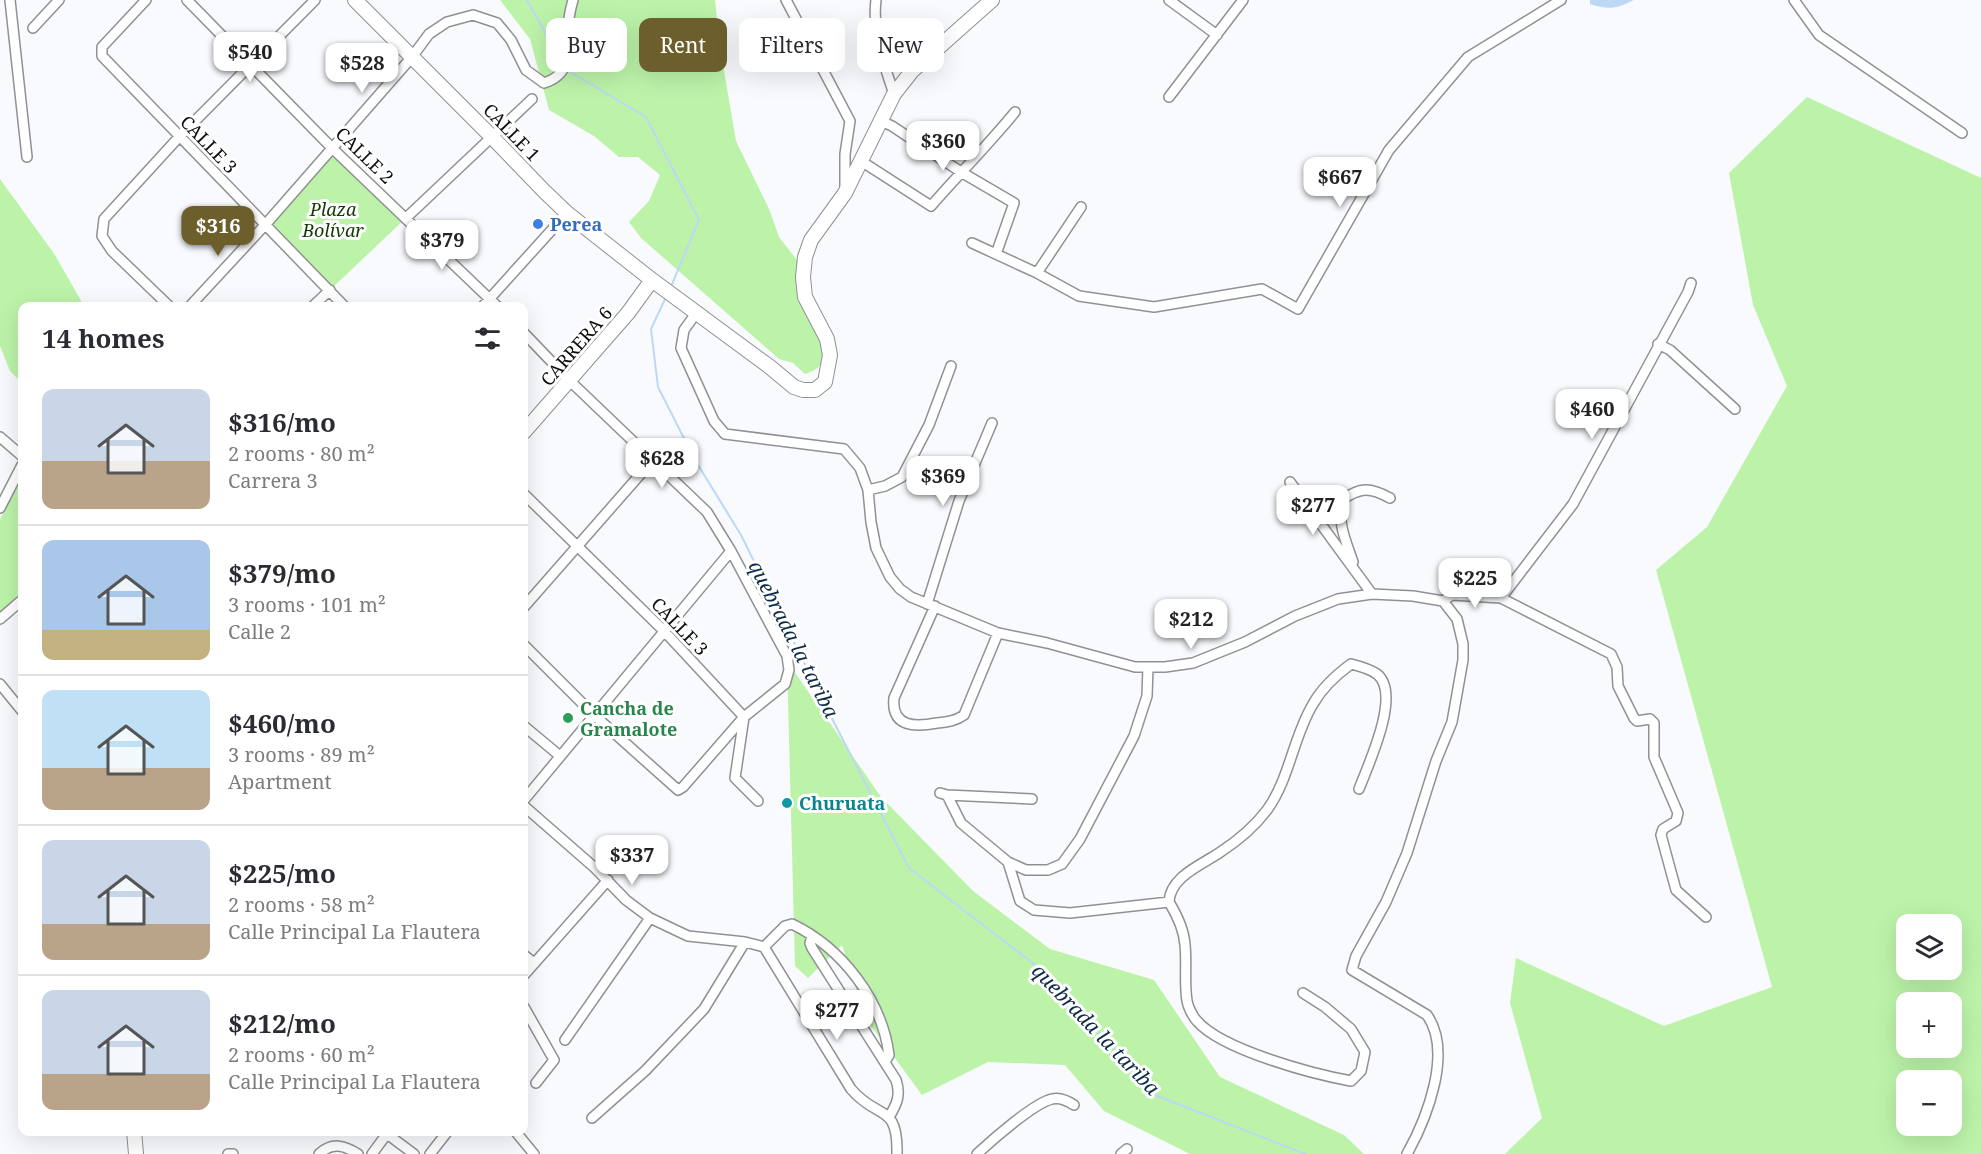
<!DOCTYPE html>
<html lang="en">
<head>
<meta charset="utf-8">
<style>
	:root { --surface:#fff; --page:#f2f2f3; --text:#2b2b33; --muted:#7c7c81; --line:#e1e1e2; --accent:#6d5f2c }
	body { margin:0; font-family:"Noto Serif",serif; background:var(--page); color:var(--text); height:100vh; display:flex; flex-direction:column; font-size:22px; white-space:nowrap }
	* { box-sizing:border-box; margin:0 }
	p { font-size:20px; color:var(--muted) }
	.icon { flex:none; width:33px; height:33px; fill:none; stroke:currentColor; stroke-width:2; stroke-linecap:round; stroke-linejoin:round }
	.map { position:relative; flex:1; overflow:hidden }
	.drawer { position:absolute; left:18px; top:302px; width:510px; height:834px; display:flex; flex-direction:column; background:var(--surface); border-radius:12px; box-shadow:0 6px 24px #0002 }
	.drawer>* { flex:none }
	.hud { position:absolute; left:546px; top:18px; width:570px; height:54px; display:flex; gap:12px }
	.buttons { position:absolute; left:1896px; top:914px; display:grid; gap:12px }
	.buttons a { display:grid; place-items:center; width:66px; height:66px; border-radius:12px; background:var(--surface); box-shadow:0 6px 24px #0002; font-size:30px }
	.price { position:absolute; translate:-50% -51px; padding:0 14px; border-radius:12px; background:#fff; color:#222; font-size:20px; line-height:39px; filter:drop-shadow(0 2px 3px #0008) }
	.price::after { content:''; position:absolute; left:50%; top:36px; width:18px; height:14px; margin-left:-9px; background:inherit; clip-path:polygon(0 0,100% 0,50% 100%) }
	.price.on { background:var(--accent); color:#fff }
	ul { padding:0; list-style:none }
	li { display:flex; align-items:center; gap:18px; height:150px; padding:0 24px }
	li+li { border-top:2px solid var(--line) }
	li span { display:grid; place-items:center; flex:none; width:168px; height:120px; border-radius:12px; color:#555 }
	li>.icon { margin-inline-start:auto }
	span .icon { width:72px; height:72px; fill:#fffc; stroke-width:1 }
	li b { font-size:26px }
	h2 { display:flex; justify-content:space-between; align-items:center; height:72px; padding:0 24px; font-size:26px }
	.chip { padding:0 21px; border-radius:12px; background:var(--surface); box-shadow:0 6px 24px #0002; font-size:21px; line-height:54px }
	.chip.on { background:var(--accent); color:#fff }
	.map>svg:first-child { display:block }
	.green { fill:#bcf3a9; fill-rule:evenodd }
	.water { fill:#bdd8f5 }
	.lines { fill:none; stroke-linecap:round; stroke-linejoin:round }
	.stream { stroke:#bdd8f5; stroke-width:2 }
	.street-casing { stroke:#909194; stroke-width:12 }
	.secondary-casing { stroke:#909194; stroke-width:16 }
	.street { stroke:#fff; stroke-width:9 }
	.secondary { stroke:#fff; stroke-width:14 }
	.shop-dot { fill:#3f7fe0; stroke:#fff; stroke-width:2 }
	.leisure-dot { fill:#2e9e5b; stroke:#fff; stroke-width:2 }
	.culture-dot { fill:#0f9aa8; stroke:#fff; stroke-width:2 }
	.labels { text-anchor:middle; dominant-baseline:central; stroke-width:6; stroke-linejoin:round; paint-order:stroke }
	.street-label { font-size:18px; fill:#0e0e10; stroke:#fff }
	.park-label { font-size:18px; font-style:italic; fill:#133902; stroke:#fff }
	.shop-label { font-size:18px; font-weight:bold; fill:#366cbe; stroke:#fff; text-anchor:start }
	.leisure-label { font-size:18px; font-weight:bold; fill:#27864d; stroke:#fff; text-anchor:start }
	.culture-label { font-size:18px; font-weight:bold; fill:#0d838f; stroke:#fff; text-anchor:start }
	.water-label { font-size:20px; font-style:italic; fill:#0f2c47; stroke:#fff }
</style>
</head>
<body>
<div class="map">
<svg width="1981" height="1154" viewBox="0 0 1981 1154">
	<rect width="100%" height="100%" fill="#f8fafd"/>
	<path class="green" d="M500,0H715L720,47L736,141L769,209L779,237L797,260L801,298L826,354C821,367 817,370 805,374L793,363L779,359L641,238L629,222L649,201L660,175L638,157H619L594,136L549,110L530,39Z
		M1807,97L1981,178V1154H1505L1542,1118L1510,1003L1516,958L1664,1026L1772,987L1656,570L1707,527L1787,386L1753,305L1729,173ZM1906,924H1952V969H1906ZM1906,1002H1952V1047H1906ZM1906,1080H1952V1125H1906Z
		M332,148L406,218L330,290L265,225Z
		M0,179L55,255L84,306H22V383L10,371L0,346Z
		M22,470V594L0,613V520Z
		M787,661L881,797L973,891L1050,949L1154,980L1220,1077L1344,1135L1364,1154H1190L1104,1111L1065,1065L988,1062L922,1095L866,1019L842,945L808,978L795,966Z"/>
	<path class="water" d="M1590,0H1634C1616,9 1609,10 1590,4Z"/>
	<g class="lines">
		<path class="stream" d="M527,0L562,63
			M567,70L646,117L699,220L670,289
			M666,297L651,329L658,387L695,460L741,535L824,703L909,868L1048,975L1155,1095L1305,1154"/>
		<g class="street-casing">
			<path id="street" d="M10,0L27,157
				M146,0L102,47V56L344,306
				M187,0L332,148L497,306
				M786,0L850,121L845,154V188
				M876,0C872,31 884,65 894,94
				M1169,0L1217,35
				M1794,0L1819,35L1962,133
				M33,28L59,0
				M1169,97L1243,0
				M881,121L892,126L961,172L1014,203L996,254
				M861,161L931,206C959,174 988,145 1015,112
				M406,218L532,99
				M972,243L1037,273L1079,296L1154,307L1262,289L1298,309L1389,150L1468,57L1561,0
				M1037,273L1081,207
				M169,306L112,251L102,236L104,219L179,137L315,0
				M190,306L265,225L412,57L429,34L447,22L473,15L497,23L511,40L526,70L544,83C570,75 568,55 568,33C568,22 570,10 573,0
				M313,306L330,290
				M483,306L567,213
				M697,312L684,330L681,348L714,421L725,434L844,449L860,468L868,490L871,522L876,548L890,577L900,589L911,597L998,633L1047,643L1135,667H1165L1193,663L1245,642L1295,616L1338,599L1372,594L1413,596L1443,601L1457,619L1463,644V660L1452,722L1436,761L1407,853L1386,902L1356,956L1352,970L1427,1015C1453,1052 1427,1118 1407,1154
				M524,333L570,381L707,512L731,551L787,656L789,670L785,684L744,717L683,787L678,790L594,715L524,645
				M1658,344L1670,350L1735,409
				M0,437L22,456
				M1290,482L1372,594
				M868,490L885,486L902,477L929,425L951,366
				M524,494L664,631L744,717L735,778L758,801
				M0,508L22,465
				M1353,562C1346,541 1337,523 1342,500C1360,487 1370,487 1390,498
				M1501,598L1573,504L1688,292L1691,283
				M1443,601L1452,595L1501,598L1611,654L1617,667L1618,686L1634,718L1637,721L1650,719L1654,723V757L1678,813L1676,821L1663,829L1661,835L1676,890L1706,917
				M927,604L959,501L992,423
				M935,606L894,698C891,728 916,727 937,723C947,722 956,721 964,715L998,633
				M524,607L652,461
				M0,619L22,600
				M0,684L22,711
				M524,726L560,756
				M940,793L947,795L961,823L1008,862L1020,901L1034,910L1070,913L1169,902C1170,877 1201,865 1219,853C1236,842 1255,826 1267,810C1290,778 1293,737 1313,704C1322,688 1336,675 1351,664C1359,666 1370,669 1377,674C1402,694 1368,765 1359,789
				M947,795L1032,799
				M524,800L731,551
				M524,806L595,868L626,900L650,918L688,936L745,942L764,947L851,1089C878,1121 898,1102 897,1154
				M1008,862L1026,870H1048L1062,864L1080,839L1134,736L1147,696L1148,667
				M1169,902C1177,915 1184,930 1185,945C1187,964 1184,982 1187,1001C1188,1007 1193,1017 1197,1021C1222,1050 1313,1074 1351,1081L1361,1071L1365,1052L1351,1029L1325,1007L1303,993
				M812,937L810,943L812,948L896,1080C901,1095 897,1104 889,1117
				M764,947L785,926L792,924C842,948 882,1000 889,1055L885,1062
				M524,955L534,963
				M524,975L608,880
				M524,1007L554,1060L536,1083
				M565,1040L650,918
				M592,1118L645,1071L704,1009L745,942
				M515,1131L534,1154
				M387,1134L414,1154
				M228,1154H233
				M319,1154C332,1142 344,1145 358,1154
				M372,1154L389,1131
				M430,1154L448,1131
				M977,1154C992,1140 1034,1103 1052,1099C1060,1097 1068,1101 1074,1105
				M1121,1154L1127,1149"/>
		</g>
		<g class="secondary-casing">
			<path id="secondary" d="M355,0L492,137L544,191L567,213L652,280L770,367L794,387L803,390H815L825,382L830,355L827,339L805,297L803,277L805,257L811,240L845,193L894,94L912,71L992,0
				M524,432L628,313L652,280
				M134,1131L136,1154"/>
		</g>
		<use href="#street" class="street"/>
		<use href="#secondary" class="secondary"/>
	</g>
	<circle class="shop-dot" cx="538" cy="224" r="6"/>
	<circle class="leisure-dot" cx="568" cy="718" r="6"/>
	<circle class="culture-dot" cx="787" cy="803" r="6"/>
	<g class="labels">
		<g class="street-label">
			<text transform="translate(512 132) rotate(46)">CALLE 1</text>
			<text transform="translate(209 144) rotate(46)">CALLE 3</text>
			<text transform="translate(365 155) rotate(44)">CALLE 2</text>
			<text transform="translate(576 346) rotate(-49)">CARRERA 6</text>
			<text transform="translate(680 626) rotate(46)">CALLE 3</text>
		</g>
		<g class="park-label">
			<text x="333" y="209">Plaza<tspan x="333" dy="21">Bolívar</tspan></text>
		</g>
		<g class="shop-label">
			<text x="550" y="224">Perea</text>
		</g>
		<g class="leisure-label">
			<text x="580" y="708">Cancha de<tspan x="580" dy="21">Gramalote</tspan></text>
		</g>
		<g class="culture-label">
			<text x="799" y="803">Churuata</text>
		</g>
		<g class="water-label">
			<text transform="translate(794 639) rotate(63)">quebrada la tariba</text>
			<text transform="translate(1096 1029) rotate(46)">quebrada la tariba</text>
		</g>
	</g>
</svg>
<div class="buttons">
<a><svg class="icon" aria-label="layers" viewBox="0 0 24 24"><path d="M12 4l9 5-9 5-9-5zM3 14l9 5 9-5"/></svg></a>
<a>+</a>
<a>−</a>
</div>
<b class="price" style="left:250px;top:83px">$540</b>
<b class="price" style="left:362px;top:94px">$528</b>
<b class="price" style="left:943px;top:172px">$360</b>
<b class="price" style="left:1340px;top:208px">$667</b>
<b class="price on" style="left:218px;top:257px">$316</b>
<b class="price" style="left:442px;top:271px">$379</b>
<b class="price" style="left:1592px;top:440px">$460</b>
<b class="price" style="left:662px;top:489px">$628</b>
<b class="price" style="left:943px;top:507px">$369</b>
<b class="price" style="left:1313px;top:536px">$277</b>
<b class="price" style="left:1475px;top:609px">$225</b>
<b class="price" style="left:1191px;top:650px">$212</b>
<b class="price" style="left:632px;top:886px">$337</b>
<b class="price" style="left:837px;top:1041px">$277</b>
<div class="hud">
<a class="chip">Buy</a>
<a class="chip on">Rent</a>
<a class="chip">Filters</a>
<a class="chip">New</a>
</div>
<section class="drawer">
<h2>14 homes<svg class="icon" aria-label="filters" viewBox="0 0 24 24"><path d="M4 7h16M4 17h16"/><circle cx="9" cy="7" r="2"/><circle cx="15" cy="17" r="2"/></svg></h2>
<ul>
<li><span style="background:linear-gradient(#c9d6e8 60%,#b9a48a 0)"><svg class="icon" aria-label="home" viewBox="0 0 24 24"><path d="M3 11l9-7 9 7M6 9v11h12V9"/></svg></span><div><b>$316/mo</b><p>2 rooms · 80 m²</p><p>Carrera 3</p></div></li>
<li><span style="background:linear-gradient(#a9c7e8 75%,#c2b280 0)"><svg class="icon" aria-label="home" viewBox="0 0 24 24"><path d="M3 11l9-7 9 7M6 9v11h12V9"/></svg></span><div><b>$379/mo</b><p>3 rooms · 101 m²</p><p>Calle 2</p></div></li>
<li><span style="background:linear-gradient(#bfe0f5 65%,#b9a48a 0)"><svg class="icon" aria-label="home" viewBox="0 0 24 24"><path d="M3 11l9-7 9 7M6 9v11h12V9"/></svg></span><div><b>$460/mo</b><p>3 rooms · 89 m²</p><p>Apartment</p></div></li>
<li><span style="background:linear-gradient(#c9d6e8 70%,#b9a48a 0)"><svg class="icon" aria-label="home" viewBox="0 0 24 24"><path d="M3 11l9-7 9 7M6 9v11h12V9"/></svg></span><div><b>$225/mo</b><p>2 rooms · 58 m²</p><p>Calle Principal La Flautera</p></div></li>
<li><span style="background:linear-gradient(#c9d6e8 70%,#b9a48a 0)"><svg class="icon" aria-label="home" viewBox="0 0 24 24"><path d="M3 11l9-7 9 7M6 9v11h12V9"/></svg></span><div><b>$212/mo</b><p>2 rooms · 60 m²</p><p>Calle Principal La Flautera</p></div></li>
</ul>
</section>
</div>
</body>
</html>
